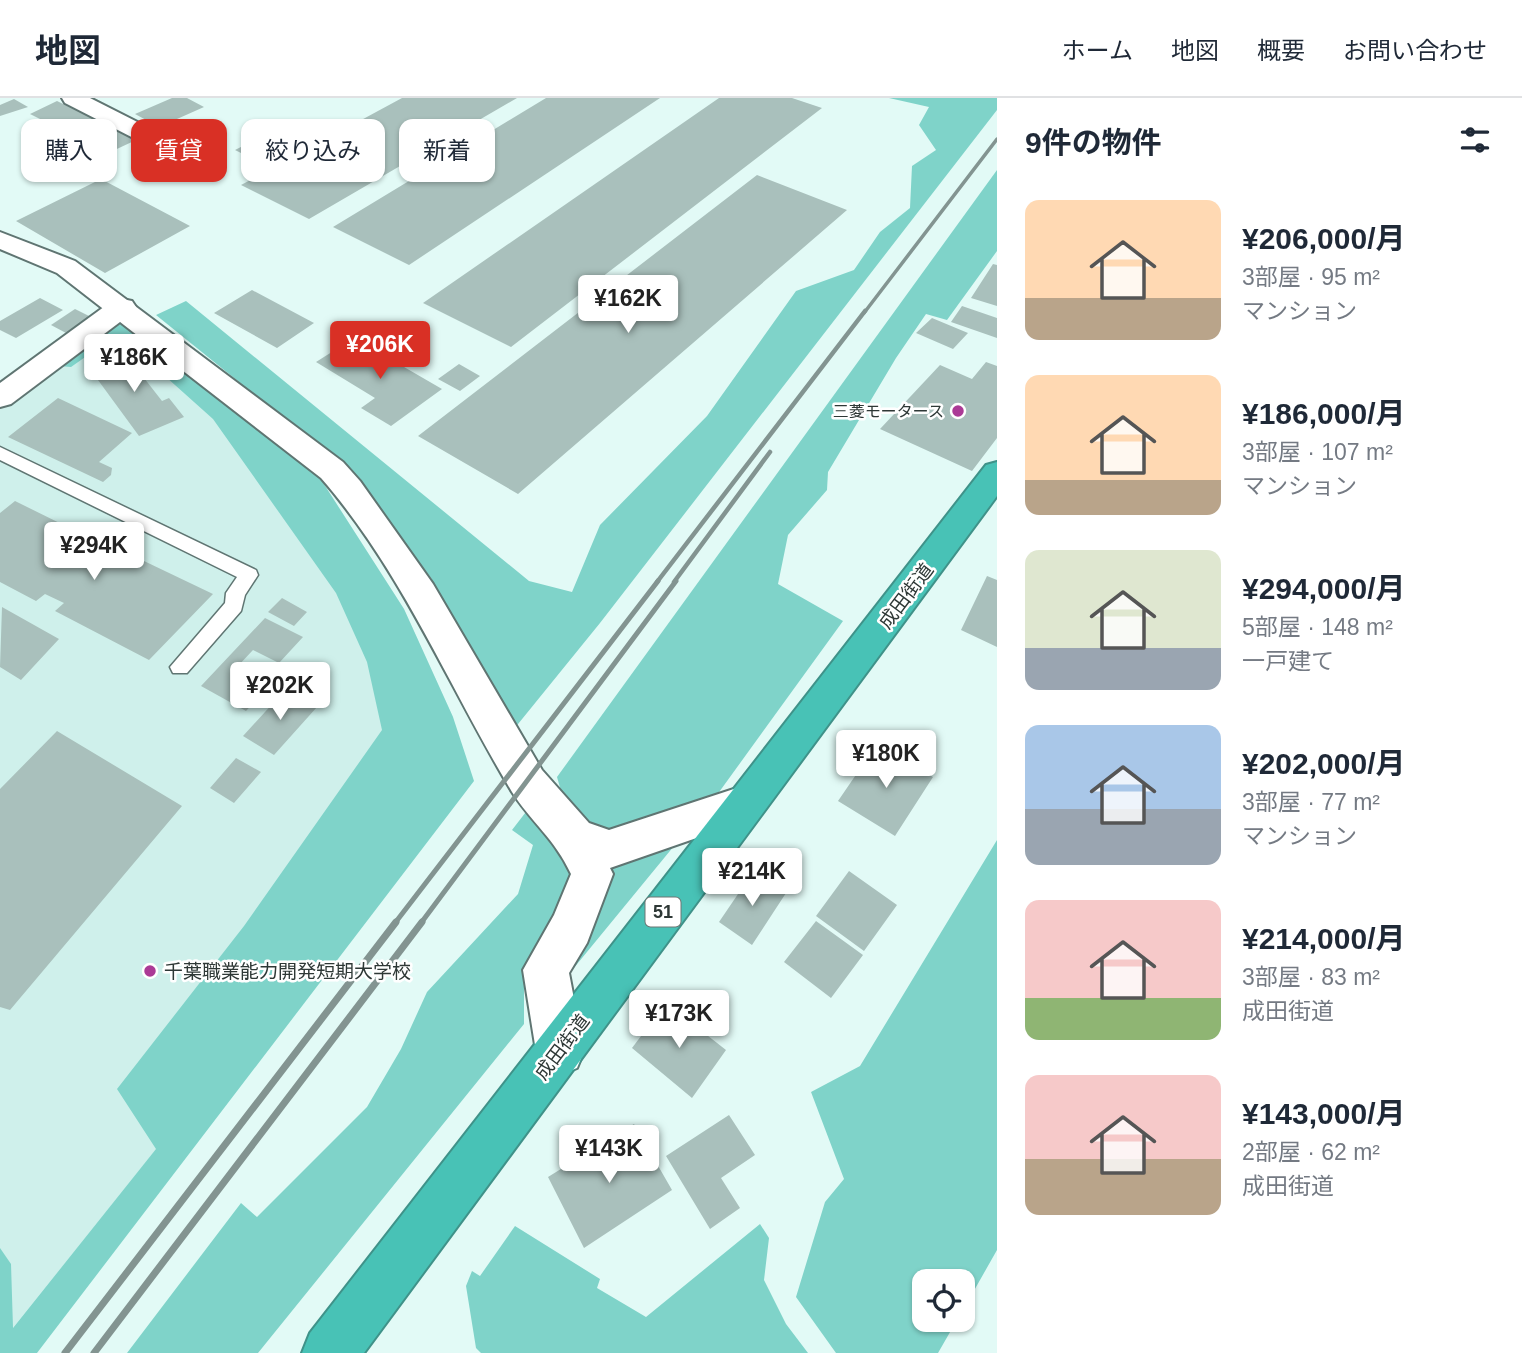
<!DOCTYPE html>
<html lang="ja">
<head>
<meta charset="utf-8">
<style>
	:root { --surface:#fff; --page:#f2f2f3; --text:#1f2937; --muted:#747a83; --line:#e0e1e3; --accent:#d93025 }
	body { margin:0; font-family:Arial,"Noto Sans JP",sans-serif; background:var(--page); color:var(--text); height:100vh; display:flex; flex-direction:column; font-size:26px; white-space:nowrap }
	* { box-sizing:border-box; margin:0 }
	p { font-size:23px; color:var(--muted) }
	.icon { flex:none; width:38px; height:38px; fill:none; stroke:currentColor; stroke-width:2; stroke-linecap:round; stroke-linejoin:round }
	.map { position:relative; flex:1; overflow:hidden }
	.side { display:flex; flex-direction:column; background:var(--surface); width:525px }
	.side>* { flex:none }
	.guide { position:absolute; left:21px; top:21px; width:665px; height:63px; display:flex; gap:14px }
	.buttons { position:absolute; left:912px; top:1171px; display:grid; gap:14px }
	.buttons a { display:grid; place-items:center; width:63px; height:63px; border-radius:14px; background:var(--surface); box-shadow:0 2px 5px #0004; font-size:35px }
	.price { position:absolute; translate:-50% -60px; padding:0 16px; border-radius:7px; background:#fff; color:#222; font-size:23px; line-height:46px; filter:drop-shadow(0 2px 4px #0008) }
	.price::after { content:''; position:absolute; left:50%; top:42px; width:21px; height:16px; margin-left:-10px; background:inherit; clip-path:polygon(0 0,100% 0,50% 100%) }
	.price.active { background:var(--accent); color:#fff }
	ul { padding:0; list-style:none }
	li { display:flex; align-items:center; gap:21px; height:175px; padding:0 28px }
	li span { display:grid; place-items:center; flex:none; width:196px; height:140px; border-radius:14px; color:#555 }
	li>.icon { margin-inline-start:auto }
	span .icon { width:84px; height:84px; fill:#fffc; stroke-width:1 }
	li b { font-size:30px }
	h2 { display:flex; justify-content:space-between; align-items:center; height:84px; padding:0 28px; font-size:30px }
	.chip { padding:0 24px; border-radius:14px; background:var(--surface); box-shadow:0 2px 5px #0004; font-size:24px; line-height:63px }
	.chip.active { background:var(--accent); color:#fff }
	header { display:flex; align-items:center; gap:42px; box-sizing:border-box; height:98px; padding:0 35px; background:var(--surface); border-bottom:2px solid var(--line) }
	header strong { font-size:33px }
	nav { display:flex; gap:38px; margin-inline-start:auto; font-size:24px }
	main { display:flex; flex:1; min-height:0 }
	.map>svg:first-child { display:block }
	.built { fill:#cff0eb }
	.green { fill:#7fd3c9 }
	.building { fill:#a9c0bc }
	.lines { fill:none; stroke-linecap:round; stroke-linejoin:round }
	.lane-casing { stroke:#5f7572; stroke-width:3 }
	.street-casing { stroke:#5f7572; stroke-width:4 }
	.secondary-casing { stroke:#5f7572; stroke-width:4 }
	.highway-casing { stroke:#3f9289; stroke-width:4 }
	.lane { fill:#fff; fill-rule:evenodd }
	.street { fill:#fff; fill-rule:evenodd }
	.secondary { fill:#fff; fill-rule:evenodd }
	.highway { fill:#48c2b6; fill-rule:evenodd }
	.rail-far3 { stroke:#839491; stroke-width:3.5 }
	.rail-far2 { stroke:#839491; stroke-width:4.5 }
	.rail-far1 { stroke:#839491; stroke-width:5 }
	.rail { stroke:#839491; stroke-width:7 }
	.poi-dot { fill:#ab3a96; stroke:#fff; stroke-width:2.5 }
	.labels { text-anchor:middle; dominant-baseline:central; stroke-width:5; stroke-linejoin:round; paint-order:stroke }
	.far-poi-label { font-size:16px; fill:#2e3836; stroke:#fff; text-anchor:end }
	.shield { fill:#fff; stroke:#6d7472; stroke-width:2 }
	.shield-label { font-size:18px; font-weight:bold; fill:#2e3836 }
	.street-label { font-size:19px; fill:#2e3836; stroke:#fff }
	.poi-label { font-size:19px; fill:#2e3836; stroke:#fff; text-anchor:start }
</style>
</head>
<body>
<header>
<strong>地図</strong>
<nav><a>ホーム</a><a>地図</a><a>概要</a><a>お問い合わせ</a></nav>
</header>
<main>
<div class="map">
<svg width="997" height="1255" viewBox="0 0 997 1255">
	<rect width="100%" height="100%" fill="#e2faf6"/>
	<path class="built" d="M113,227L320,380L404,511L453,619L442,695L0,1246V311Z"/>
	<path class="green" d="M889,0H997V12L600,525L514,631L431,480L353,376L156,217L186,203L529,483L572,494L600,427L707,318L796,193L854,172L880,134L910,110L912,68L936,52L919,27L929,9Z
		M997,72V153L947,222L926,216L896,260L828,374L827,392L788,437L778,486L843,523L709,708L629,736L585,727L563,700L557,679Z
		M130,226L320,380L404,511L453,619L474,683L37,1255H0V1150L11,1166L13,1230L156,1051L117,991L244,828L382,632L367,564L336,495L213,321L118,236L71,269L59,268L113,227Z
		M529,710L571,764V781L562,814L524,877V926L258,1255H127L241,1105L257,1119L367,1009L401,951L427,894L518,796L533,747L512,732Z
		M683,737L573,871L609,771Z
		M997,742V1152L963,1212L962,1183H924V1222H957L938,1255H836L796,1199L825,1104L844,1081L811,994L860,968Z
		M760,1126L769,1140L764,1182L786,1226L808,1255H481L476,1250L466,1188L472,1173L480,1178L515,1128L600,1181L597,1190L646,1219Z"/>
	<path class="building" d="M172,0H187L204,9L159,29L135,16Z
		M402,0H517L309,121L241,87Z
		M546,0H660L409,167L333,129Z
		M719,0H792L822,10L511,249L423,205Z
		M14,1L28,9L0,18V7Z
		M57,3L94,21L66,34L30,16Z
		M116,32L136,42L102,58L82,48Z
		M266,36L292,49L261,65L235,52Z
		M757,77L847,112L518,396L418,338Z
		M101,81L190,128L105,175L16,123Z
		M993,166L997,167V208L971,200Z
		M252,192L314,225L277,250L214,215Z
		M40,200L63,212L16,240L0,232V223Z
		M962,208L997,220V240L951,224Z
		M75,211L91,219L66,235L51,227Z
		M932,220L968,235L953,251L916,235Z
		M354,240L442,291L391,328L361,310L375,300L316,264Z
		M123,253L162,303L169,300L184,319L139,338L87,267Z
		M986,264L997,268V340L972,373L880,331L940,267L972,281Z
		M459,266L480,278L460,293L438,281Z
		M58,300L132,335L99,364L112,370L111,377L103,384L8,339Z
		M15,403L98,444L92,449L113,459L121,452L213,496L149,562L55,513L64,505L45,496L36,503L0,484V415Z
		M987,478L997,482V549L961,532Z
		M282,500L307,514L294,528L268,514Z
		M2,509L59,541L21,582L0,569Z
		M265,520L303,539L279,565L253,552L237,569L270,587L246,613L201,588Z
		M286,591L317,609L274,657L243,638Z
		M57,633L182,708L10,912L0,909V691Z
		M877,646L933,679L895,738L838,703Z
		M236,660L261,674L234,705L210,690Z
		M849,773L897,807L864,853L816,818Z
		M753,774L786,795L752,847L719,824Z
		M816,823L863,857L831,900L784,864Z
		M666,905L726,952L692,1000L632,950Z
		M729,1017L755,1057L721,1080L740,1110L710,1131L666,1058Z
		M634,1026L672,1092L584,1150L548,1079Z"/>
	<g class="lines">
		<g class="lane-casing">
			<path id="lane" d="M0,349L256,472L258,477L245,497L241,513L187,575H173L170,569L225,505L226,495L237,479L0,362Z"/>
		</g>
		<g class="street-casing">
			<path id="street" d="M62,0H90L167,39L170,44L167,49H151L65,5Z
				M0,134L75,163L343,364L360,383L433,486L542,672L589,725L609,732L743,688L757,693L763,706L757,719L610,770L613,776L587,845L569,875L584,953L577,970L560,977L543,970L536,953L523,872L554,817L571,776C555,741 531,724 512,694C449,589 402,473 321,380L57,175L0,151Z"/>
		</g>
		<g class="secondary-casing">
			<path id="secondary" d="M122,201L132,203L136,209L132,215L11,306L0,309V285L112,203Z"/>
		</g>
		<g class="highway-casing">
			<path id="highway" d="M997,364V398L364,1255H302L310,1235L986,367Z"/>
		</g>
		<use href="#lane" class="lane"/>
		<use href="#street" class="street"/>
		<use href="#secondary" class="secondary"/>
		<use href="#highway" class="highway"/>
		<path class="rail-far3" d="M864,215L997,41"/>
		<path class="rail-far2" d="M657,484L865,213
			M674,484L770,354"/>
		<path class="rail-far1" d="M395,825L658,483
			M421,825L676,483"/>
		<path class="rail" d="M65,1255L396,824
			M94,1255L422,824"/>
	</g>
	<g class="poi-dot">
		<circle cx="958" cy="313" r="7"/>
		<circle cx="150" cy="873" r="7"/>
	</g>
	<g class="labels">
		<g class="far-poi-label">
			<text x="944" y="313">三菱モータース</text>
		</g>
		<rect class="shield" x="645.5" y="799.5" width="35" height="29" rx="5"/>
		<g class="shield-label">
			<text x="663" y="814">51</text>
		</g>
		<g class="street-label">
			<text transform="translate(906 498) rotate(-53)">成田街道</text>
			<text transform="translate(562 949) rotate(-53)">成田街道</text>
		</g>
		<g class="poi-label">
			<text x="164" y="873">千葉職業能力開発短期大学校</text>
		</g>
	</g>
</svg>
<div class="buttons">
<a><svg class="icon" aria-label="locate" viewBox="0 0 24 24"><circle cx="12" cy="12" r="6"/><path d="M12 2v4M12 18v4M2 12h4M18 12h4"/></svg></a>
</div>
<b class="price" style="left:628px;top:237px">¥162K</b>
<b class="price active" style="left:380px;top:283px">¥206K</b>
<b class="price" style="left:134px;top:296px">¥186K</b>
<b class="price" style="left:94px;top:484px">¥294K</b>
<b class="price" style="left:280px;top:624px">¥202K</b>
<b class="price" style="left:886px;top:692px">¥180K</b>
<b class="price" style="left:752px;top:810px">¥214K</b>
<b class="price" style="left:679px;top:952px">¥173K</b>
<b class="price" style="left:609px;top:1087px">¥143K</b>
<div class="guide">
<a class="chip">購入</a>
<a class="chip active">賃貸</a>
<a class="chip">絞り込み</a>
<a class="chip">新着</a>
</div>
</div>
<section class="side">
<h2>9件の物件<svg class="icon" aria-label="filters" viewBox="0 0 24 24"><path d="M4 7h16M4 17h16"/><circle cx="9" cy="7" r="2"/><circle cx="15" cy="17" r="2"/></svg></h2>
<ul>
<li><span style="background:linear-gradient(#ffd9b3 70%,#b9a48a 0)"><svg class="icon" aria-label="home" viewBox="0 0 24 24"><path d="M3 11l9-7 9 7M6 9v11h12V9"/></svg></span><div><b>¥206,000/月</b><p>3部屋 · 95 m²</p><p>マンション</p></div></li>
<li><span style="background:linear-gradient(#ffd9b3 75%,#b9a48a 0)"><svg class="icon" aria-label="home" viewBox="0 0 24 24"><path d="M3 11l9-7 9 7M6 9v11h12V9"/></svg></span><div><b>¥186,000/月</b><p>3部屋 · 107 m²</p><p>マンション</p></div></li>
<li><span style="background:linear-gradient(#dfe7d0 70%,#9aa5b1 0)"><svg class="icon" aria-label="home" viewBox="0 0 24 24"><path d="M3 11l9-7 9 7M6 9v11h12V9"/></svg></span><div><b>¥294,000/月</b><p>5部屋 · 148 m²</p><p>一戸建て</p></div></li>
<li><span style="background:linear-gradient(#a9c7e8 60%,#9aa5b1 0)"><svg class="icon" aria-label="home" viewBox="0 0 24 24"><path d="M3 11l9-7 9 7M6 9v11h12V9"/></svg></span><div><b>¥202,000/月</b><p>3部屋 · 77 m²</p><p>マンション</p></div></li>
<li><span style="background:linear-gradient(#f6c9c9 70%,#8fb573 0)"><svg class="icon" aria-label="home" viewBox="0 0 24 24"><path d="M3 11l9-7 9 7M6 9v11h12V9"/></svg></span><div><b>¥214,000/月</b><p>3部屋 · 83 m²</p><p>成田街道</p></div></li>
<li><span style="background:linear-gradient(#f6c9c9 60%,#b9a48a 0)"><svg class="icon" aria-label="home" viewBox="0 0 24 24"><path d="M3 11l9-7 9 7M6 9v11h12V9"/></svg></span><div><b>¥143,000/月</b><p>2部屋 · 62 m²</p><p>成田街道</p></div></li>
</ul>
</section>
</main>
</body>
</html>
